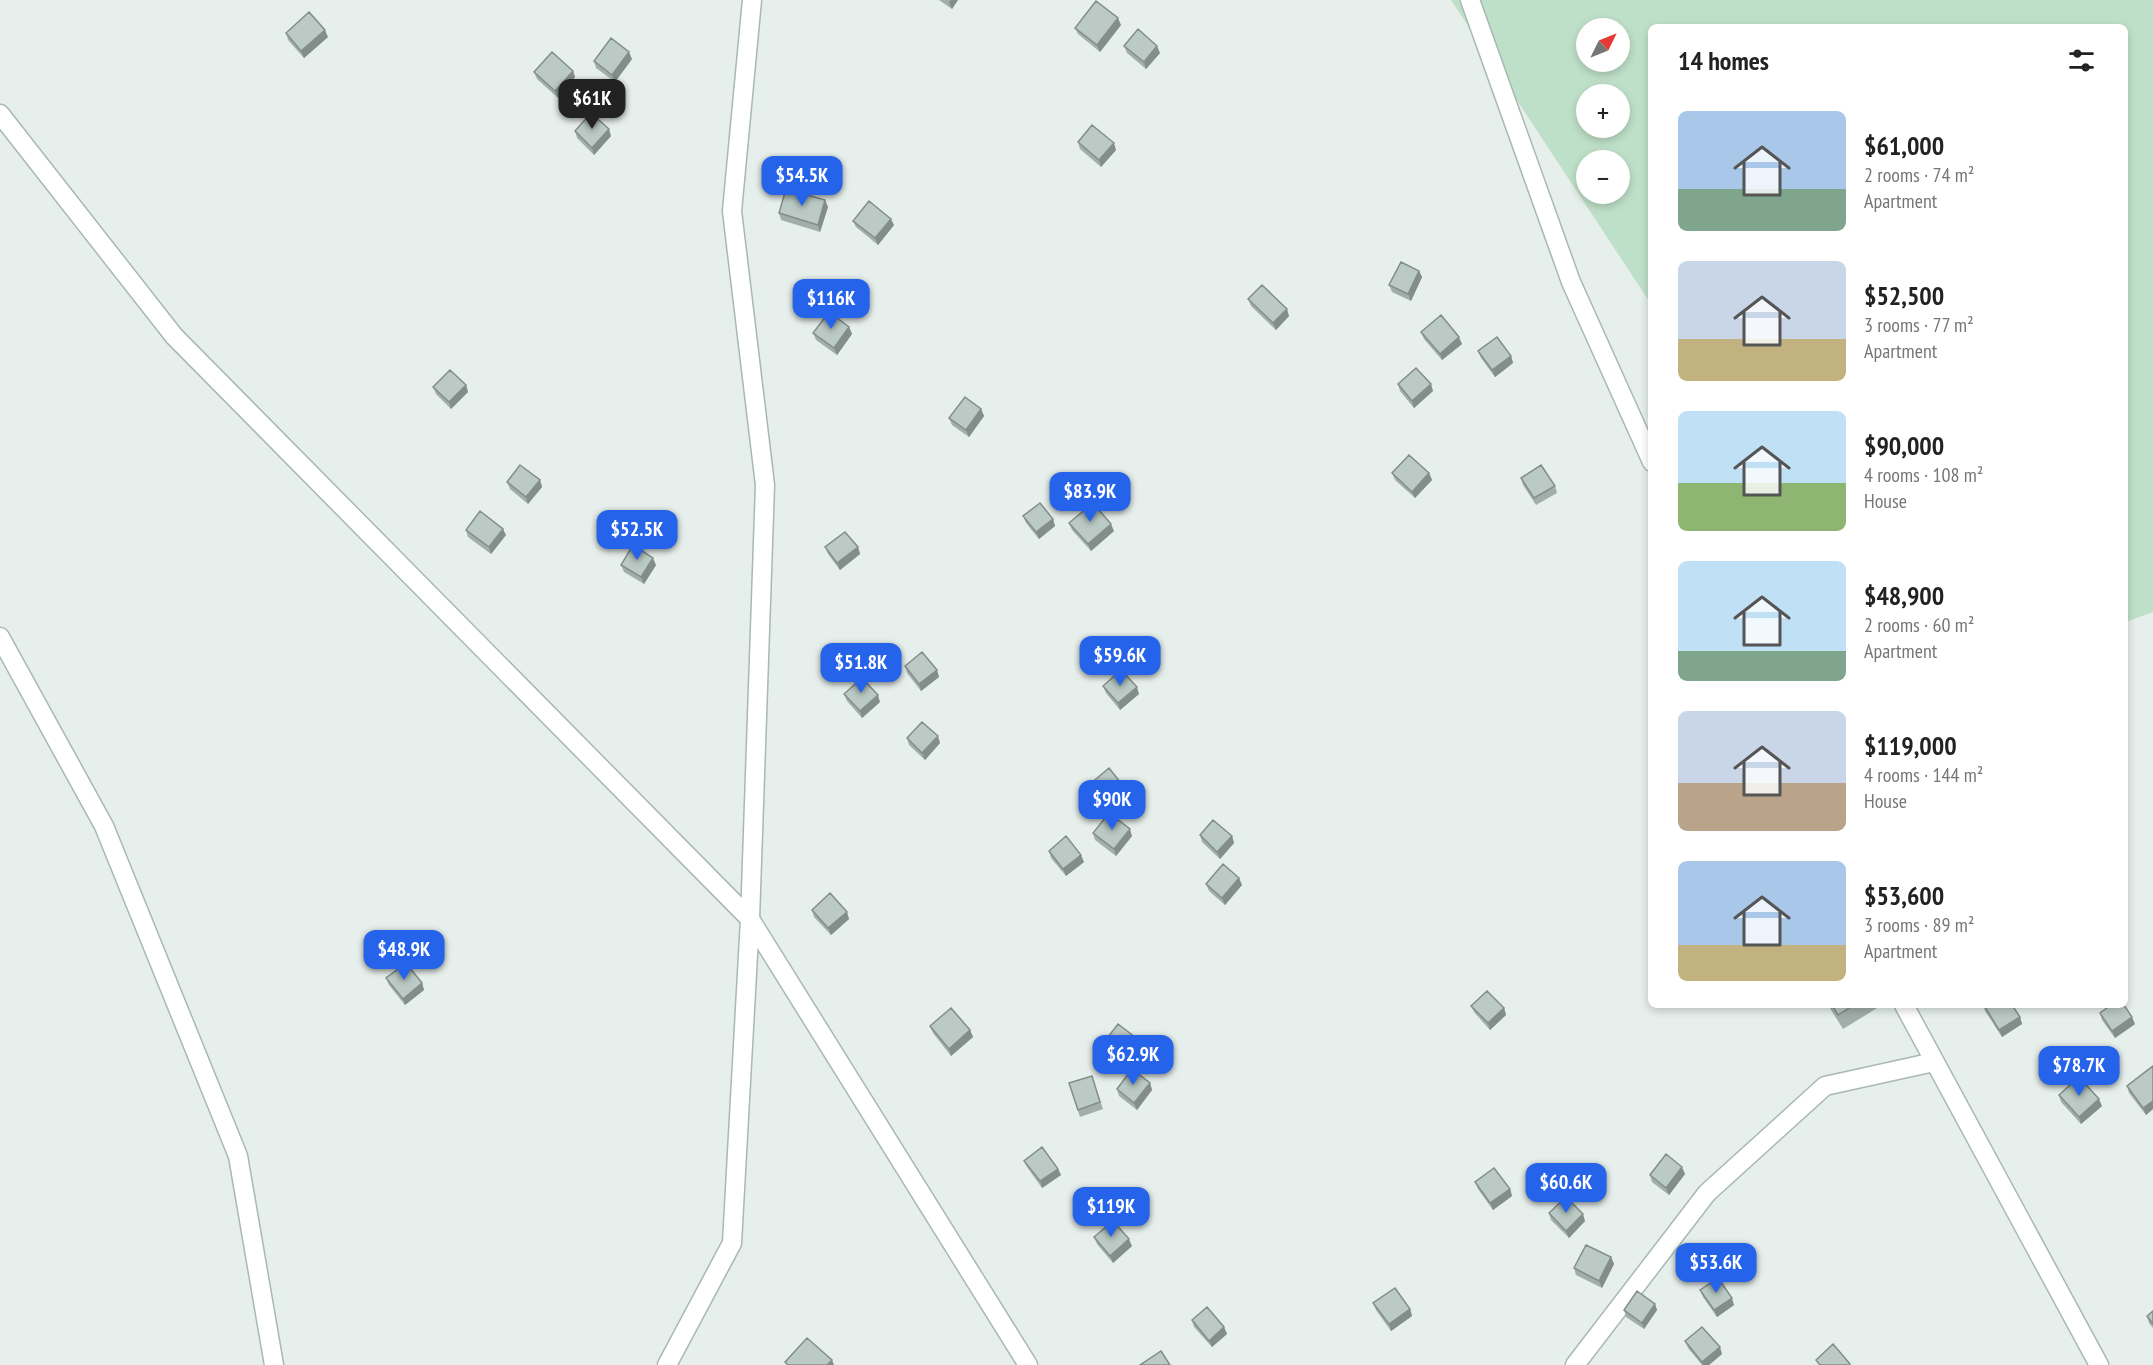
<!DOCTYPE html>
<html lang="en">
<head>
<meta charset="utf-8">
<style>
	:root { --surface:#fff; --page:#f2f2f2; --text:#222; --muted:#767676; --accent:#2563eb }
	body { margin:0; font-family:"PT Sans Narrow",sans-serif; background:var(--page); color:var(--text); height:100vh; display:flex; flex-direction:column; font-size:22px; white-space:nowrap }
	* { box-sizing:border-box; margin:0 }
	p { font-size:20px; color:var(--muted) }
	.icon { flex:none; width:33px; height:33px; fill:none; stroke:currentColor; stroke-width:2; stroke-linecap:round; stroke-linejoin:round }
	.map { position:relative; flex:1; overflow:hidden }
	.sheet { position:absolute; left:1648px; top:24px; width:480px; height:984px; display:flex; flex-direction:column; background:var(--surface); border-radius:9px; box-shadow:0 3px 9px #0003 }
	.sheet>* { flex:none }
	.needle { width:39px; rotate:47deg }
	.buttons { position:absolute; left:1576px; top:18px; display:grid; gap:12px }
	.buttons a { display:grid; place-items:center; width:54px; height:54px; border-radius:50%; background:var(--surface); box-shadow:0 3px 9px #0003; font-size:30px }
	.price { position:absolute; translate:-50% -51px; padding:0 14px; border-radius:12px; background:var(--accent); color:#fff; font-size:20px; line-height:39px; filter:drop-shadow(0 2px 3px #0008) }
	.price::after { content:''; position:absolute; left:50%; top:36px; width:18px; height:14px; margin-left:-9px; background:inherit; clip-path:polygon(0 0,100% 0,50% 100%) }
	.price.on { background:#222; color:#fff }
	ul { padding:0; list-style:none }
	li { display:flex; align-items:center; gap:18px; height:150px; padding:0 30px }
	li span { display:grid; place-items:center; flex:none; width:168px; height:120px; border-radius:9px; color:#555 }
	li>.icon { margin-inline-start:auto }
	span .icon { width:72px; height:72px; fill:#fffc; stroke-width:1 }
	li b { font-size:26px }
	h2 { display:flex; justify-content:space-between; align-items:center; height:72px; padding:0 30px; font-size:26px }
	.map>svg:first-child { display:block }
	.green { fill:#bfe0c8; fill-rule:evenodd }
	.lines { fill:none; stroke-linecap:round; stroke-linejoin:round }
	.minor-casing { stroke:#a8b8b2; stroke-width:21 }
	.tertiary-casing { stroke:#a8b8b2; stroke-width:21 }
	.minor { stroke:#fff; stroke-width:18 }
	.tertiary { stroke:#fff; stroke-width:18 }
	.wall { fill:#a1aea9 }
	.shaded-wall { fill:#838d89 }
	.building { fill:#bbcac4; stroke:#838d89; stroke-width:1.5 }
</style>
</head>
<body>
<div class="map">
<svg width="2153" height="1365" viewBox="0 0 2153 1365">
	<rect width="100%" height="100%" fill="#e6efeb"/>
	<path class="green" d="M1451,0H2153V612L2126,622V27H1652L1651,304ZM1587,28H1620V62H1587ZM1587,94H1620V128H1587ZM1587,160H1620V194H1587Z"/>
	<g class="lines">
		<g class="minor-casing">
			<path id="minor" d="M1470,0L1571,282L1652,462
				M0,637L104,826L238,1156L274,1365
				M750,919L765,485L732,211L752,0
				M1904,1005L2099,1365
				M1575,1365L1707,1193L1825,1086L1934,1062"/>
		</g>
		<g class="tertiary-casing">
			<path id="tertiary" d="M0,114L174,336L750,919L1028,1365
				M667,1365L732,1243L750,919"/>
		</g>
		<use href="#minor" class="minor"/>
		<use href="#tertiary" class="tertiary"/>
	</g>
	<path class="wall" d="M939,0H958L952,9Z
		M1121,25L1100,52L1078,34L1075,28Z
		M286,33L328,37L304,58L288,40Z
		M1124,46L1160,53L1146,69L1127,53Z
		M632,59L615,82L596,68L594,61Z
		M573,71L575,77L558,98L537,79L534,72Z
		M575,131L611,136L594,155L577,138Z
		M1078,142L1116,150L1101,167L1080,149Z
		M825,200L828,207L820,232L781,220L779,213Z
		M853,221L894,225L878,245L856,227Z
		M1419,271L1422,277L1411,301L1392,292L1389,285Z
		M1248,299L1289,316L1276,330L1251,306Z
		M849,327L852,334L837,355L816,340L813,333Z
		M1421,332L1462,344L1442,360L1424,339Z
		M1478,351L1511,356L1513,363L1495,377L1481,358Z
		M1398,384L1433,391L1414,408L1400,391Z
		M466,385L468,392L451,409L436,394L433,387Z
		M981,409L984,416L969,437L952,425L949,418Z
		M1392,473H1429L1432,480L1415,498L1395,480Z
		M1521,478L1555,486L1557,493L1536,505L1523,485Z
		M540,480L542,487L528,504L510,489L507,482Z
		M1023,516L1053,519L1055,526L1039,539L1026,523Z
		M1069,523L1114,531L1091,551L1072,530Z
		M466,530L506,535L491,554L468,537Z
		M825,547H858L860,554L840,570L828,554Z
		M621,565H656L644,584L624,572Z
		M905,666L937,670L939,677L921,691L907,673Z
		M1103,686L1139,694L1120,710L1106,693Z
		M844,694L880,702L862,718L847,701Z
		M907,738L940,743L925,760L909,745Z
		M1090,784L1127,794L1107,809L1093,790Z
		M1093,833L1132,836L1116,856L1095,840Z
		M1200,835L1232,836L1234,843L1220,859L1202,842Z
		M1049,851L1084,862L1066,876L1051,858Z
		M1239,878L1242,885L1225,905L1209,891L1206,884Z
		M812,910L849,919L831,935L814,917Z
		M386,978L422,983L424,990L405,1005L389,985Z
		M1828,1005H1882L1843,1029Z
		M1983,1005L2020,1017L2022,1024L2002,1037L1985,1011Z
		M1471,1006L1504,1008L1506,1015L1490,1030L1474,1012Z
		M2100,1013L2135,1024L2115,1038L2102,1020Z
		M930,1026L970,1030L973,1037L951,1056L933,1033Z
		M1105,1041L1142,1048L1129,1065L1107,1048Z
		M2153,1066V1109L2146,1115L2129,1093L2127,1086Z
		M1092,1076L1103,1109L1080,1117L1069,1083Z
		M1150,1083L1152,1090L1137,1110L1119,1096L1117,1089Z
		M2059,1095L2102,1106L2081,1124L2061,1102Z
		M1024,1161L1058,1169L1061,1175L1042,1188L1027,1167Z
		M1685,1174L1669,1195L1652,1182L1650,1175Z
		M1475,1182L1510,1189L1512,1196L1493,1210L1478,1189Z
		M1549,1213L1585,1221L1569,1238L1551,1220Z
		M1094,1237L1132,1246L1113,1263L1097,1244Z
		M1611,1257L1614,1264L1602,1288L1576,1275L1574,1268Z
		M1700,1290L1734,1305L1717,1317L1703,1297Z
		M1373,1303L1410,1309L1412,1316L1391,1331L1376,1310Z
		M1655,1304L1657,1310L1644,1329L1626,1317L1624,1310Z
		M2153,1311V1328L2149,1323L2147,1316Z
		M1192,1320L1224,1327L1227,1334L1212,1347L1194,1327Z
		M1685,1341L1722,1354L1709,1365H1702L1688,1348Z"/>
	<path class="shaded-wall" d="M951,0H958L952,9L949,2Z
		M1118,18L1121,25L1100,52L1097,45Z
		M325,30L328,37L304,58L301,51Z
		M1157,46L1160,53L1146,69L1144,62Z
		M629,52L632,59L615,82L612,75Z
		M573,71L575,77L558,98L555,91Z
		M609,129L611,136L594,155L592,148Z
		M1114,143L1116,150L1101,167L1099,160Z
		M825,200L828,207L820,232L818,225Z
		M891,219L894,225L878,245L875,238Z
		M1419,271L1422,277L1411,301L1408,294Z
		M1287,309L1289,316L1276,330L1273,323Z
		M849,327L852,334L837,355L834,348Z
		M1459,337L1462,344L1442,360L1440,354Z
		M1511,356L1513,363L1495,377L1492,370Z
		M1431,384L1433,391L1414,408L1412,401Z
		M466,385L468,392L451,409L449,402Z
		M981,409L984,416L969,437L966,430Z
		M1429,473L1432,480L1415,498L1412,492Z
		M540,480L542,487L528,504L526,497Z
		M1053,519L1055,526L1039,539L1036,532Z
		M1111,524L1114,531L1091,551L1088,544Z
		M503,529L506,535L491,554L489,547Z
		M858,547L860,554L840,570L837,563Z
		M653,558L656,565L644,584L641,577Z
		M937,670L939,677L921,691L919,684Z
		M1137,687L1139,694L1120,710L1118,703Z
		M878,695L880,702L862,718L860,711Z
		M938,736L940,743L925,760L922,753Z
		M1124,787L1127,794L1107,809L1105,802Z
		M1130,829L1132,836L1116,856L1114,849Z
		M1232,836L1234,843L1220,859L1217,852Z
		M1081,855L1084,862L1066,876L1063,869Z
		M1239,878L1242,885L1225,905L1222,898Z
		M847,912L849,919L831,935L828,928Z
		M422,983L424,990L405,1005L403,999Z
		M1504,1008L1506,1015L1490,1030L1488,1023Z
		M2020,1017L2022,1024L2002,1037L1999,1030Z
		M2132,1017L2135,1024L2115,1038L2112,1031Z
		M970,1030L973,1037L951,1056L949,1049Z
		M1140,1041L1142,1048L1129,1065L1126,1059Z
		M1150,1083L1152,1090L1137,1110L1134,1103Z
		M2099,1099L2102,1106L2081,1124L2079,1117Z
		M2153,1101V1109L2146,1115L2143,1108Z
		M1682,1167L1685,1174L1669,1195L1666,1188Z
		M1058,1169L1061,1175L1042,1188L1040,1181Z
		M1510,1189L1512,1196L1493,1210L1490,1203Z
		M1583,1214L1585,1221L1569,1238L1566,1231Z
		M1129,1239L1132,1246L1113,1263L1110,1256Z
		M1611,1257L1614,1264L1602,1288L1599,1281Z
		M1732,1298L1734,1305L1717,1317L1714,1310Z
		M1655,1304L1657,1310L1644,1329L1642,1323Z
		M1410,1309L1412,1316L1391,1331L1389,1324Z
		M1224,1327L1227,1334L1212,1347L1209,1341Z
		M1720,1347L1722,1354L1709,1365H1703L1702,1362Z
		M832,1360L834,1365H827Z"/>
	<path class="building" d="M1096,1L1118,18L1097,45L1075,28Z
		M309,12L325,30L301,51L286,33Z
		M1138,29L1157,46L1144,62L1124,46Z
		M611,38L629,52L612,75L594,61Z
		M552,52L573,71L555,91L534,72Z
		M591,113L609,129L592,148L575,131Z
		M1092,125L1114,143L1099,160L1078,142Z
		M786,189L825,200L818,225L779,213Z
		M869,201L891,219L875,238L853,221Z
		M1401,262L1419,271L1408,294L1389,285Z
		M1262,285L1287,309L1273,323L1248,299Z
		M829,312L849,327L834,348L813,333Z
		M1441,315L1459,337L1440,354L1421,332Z
		M1497,337L1511,356L1492,370L1478,351Z
		M1416,368L1431,384L1412,401L1398,384Z
		M450,370L466,385L449,402L433,387Z
		M965,397L981,409L966,430L949,418Z
		M1409,455L1429,473L1412,492L1392,473Z
		M520,465L540,480L526,497L507,482Z
		M1541,465L1555,486L1534,498L1521,478Z
		M1040,503L1053,519L1036,532L1023,516Z
		M1093,503L1111,524L1088,544L1069,523Z
		M480,511L503,529L489,547L466,530Z
		M845,532L858,547L837,563L825,547Z
		M633,545L653,558L641,577L621,565Z
		M922,652L937,670L919,684L905,666Z
		M1121,670L1137,687L1118,703L1103,686Z
		M862,678L878,695L860,711L844,694Z
		M922,722L938,736L922,753L907,738Z
		M1109,768L1124,787L1105,802L1090,784Z
		M1109,813L1130,829L1114,849L1093,833Z
		M1213,820L1232,836L1217,852L1200,835Z
		M1066,836L1081,855L1063,869L1049,851Z
		M1223,864L1239,878L1222,898L1206,884Z
		M830,893L847,912L828,928L812,910Z
		M406,963L422,983L403,999L386,978Z
		M1487,991L1504,1008L1488,1023L1471,1006Z
		M1832,1005H1854L1838,1015Z
		M1984,1005H2012L2020,1017L1999,1030Z
		M2111,1005H2124L2132,1017L2112,1031L2100,1013Z
		M951,1008L970,1030L949,1049L930,1026Z
		M1118,1024L1140,1041L1126,1059L1105,1041Z
		M2153,1066V1101L2143,1108L2127,1086Z
		M1132,1069L1150,1083L1134,1103L1117,1089Z
		M1092,1076L1100,1102L1078,1110L1069,1083Z
		M2079,1077L2099,1099L2079,1117L2059,1095Z
		M1042,1147L1058,1169L1040,1181L1024,1161Z
		M1666,1154L1682,1167L1666,1188L1650,1175Z
		M1494,1168L1510,1189L1490,1203L1475,1182Z
		M1566,1197L1583,1214L1566,1231L1549,1213Z
		M1113,1221L1129,1239L1110,1256L1094,1237Z
		M1586,1245L1611,1257L1599,1281L1574,1268Z
		M1718,1278L1732,1298L1714,1310L1700,1290Z
		M1395,1288L1410,1309L1389,1324L1373,1303Z
		M1637,1291L1655,1304L1642,1323L1624,1310Z
		M1207,1307L1224,1327L1209,1341L1192,1320Z
		M2153,1311V1324L2147,1316Z
		M1702,1327L1720,1347L1702,1362L1685,1341Z
		M807,1338L832,1360L827,1365H788L785,1362Z
		M1833,1344L1850,1364L1849,1365H1820L1816,1360Z
		M1161,1351L1170,1365H1140Z"/>
</svg>
<div class="buttons">
<a><svg class="needle" viewBox="-14 -14 28 28"><path d="M0-13l5 13h-10z" fill="#e53935"/><path d="M0 13l5-13h-10z" fill="#767676"/></svg></a>
<a>+</a>
<a>−</a>
</div>
<b class="price on" style="left:592px;top:130px">$61K</b>
<b class="price" style="left:802px;top:207px">$54.5K</b>
<b class="price" style="left:831px;top:330px">$116K</b>
<b class="price" style="left:1090px;top:523px">$83.9K</b>
<b class="price" style="left:637px;top:561px">$52.5K</b>
<b class="price" style="left:1120px;top:687px">$59.6K</b>
<b class="price" style="left:861px;top:694px">$51.8K</b>
<b class="price" style="left:1112px;top:831px">$90K</b>
<b class="price" style="left:404px;top:981px">$48.9K</b>
<b class="price" style="left:1133px;top:1086px">$62.9K</b>
<b class="price" style="left:2079px;top:1097px">$78.7K</b>
<b class="price" style="left:1566px;top:1214px">$60.6K</b>
<b class="price" style="left:1111px;top:1238px">$119K</b>
<b class="price" style="left:1716px;top:1294px">$53.6K</b>
<section class="sheet">
<h2>14 homes<svg class="icon" aria-label="filters" viewBox="0 0 24 24"><path d="M4 7h16M4 17h16"/><circle cx="9" cy="7" r="2"/><circle cx="15" cy="17" r="2"/></svg></h2>
<ul>
<li><span style="background:linear-gradient(#a9c7e8 65%,#7fa58c 0)"><svg class="icon" aria-label="home" viewBox="0 0 24 24"><path d="M3 11l9-7 9 7M6 9v11h12V9"/></svg></span><div><b>$61,000</b><p>2 rooms · 74 m²</p><p>Apartment</p></div></li>
<li><span style="background:linear-gradient(#c9d6e8 65%,#c2b280 0)"><svg class="icon" aria-label="home" viewBox="0 0 24 24"><path d="M3 11l9-7 9 7M6 9v11h12V9"/></svg></span><div><b>$52,500</b><p>3 rooms · 77 m²</p><p>Apartment</p></div></li>
<li><span style="background:linear-gradient(#bfe0f5 60%,#8fb573 0)"><svg class="icon" aria-label="home" viewBox="0 0 24 24"><path d="M3 11l9-7 9 7M6 9v11h12V9"/></svg></span><div><b>$90,000</b><p>4 rooms · 108 m²</p><p>House</p></div></li>
<li><span style="background:linear-gradient(#bfe0f5 75%,#7fa58c 0)"><svg class="icon" aria-label="home" viewBox="0 0 24 24"><path d="M3 11l9-7 9 7M6 9v11h12V9"/></svg></span><div><b>$48,900</b><p>2 rooms · 60 m²</p><p>Apartment</p></div></li>
<li><span style="background:linear-gradient(#c9d6e8 60%,#b9a48a 0)"><svg class="icon" aria-label="home" viewBox="0 0 24 24"><path d="M3 11l9-7 9 7M6 9v11h12V9"/></svg></span><div><b>$119,000</b><p>4 rooms · 144 m²</p><p>House</p></div></li>
<li><span style="background:linear-gradient(#a9c7e8 70%,#c2b280 0)"><svg class="icon" aria-label="home" viewBox="0 0 24 24"><path d="M3 11l9-7 9 7M6 9v11h12V9"/></svg></span><div><b>$53,600</b><p>3 rooms · 89 m²</p><p>Apartment</p></div></li>
</ul>
</section>
</div>
</body>
</html>
